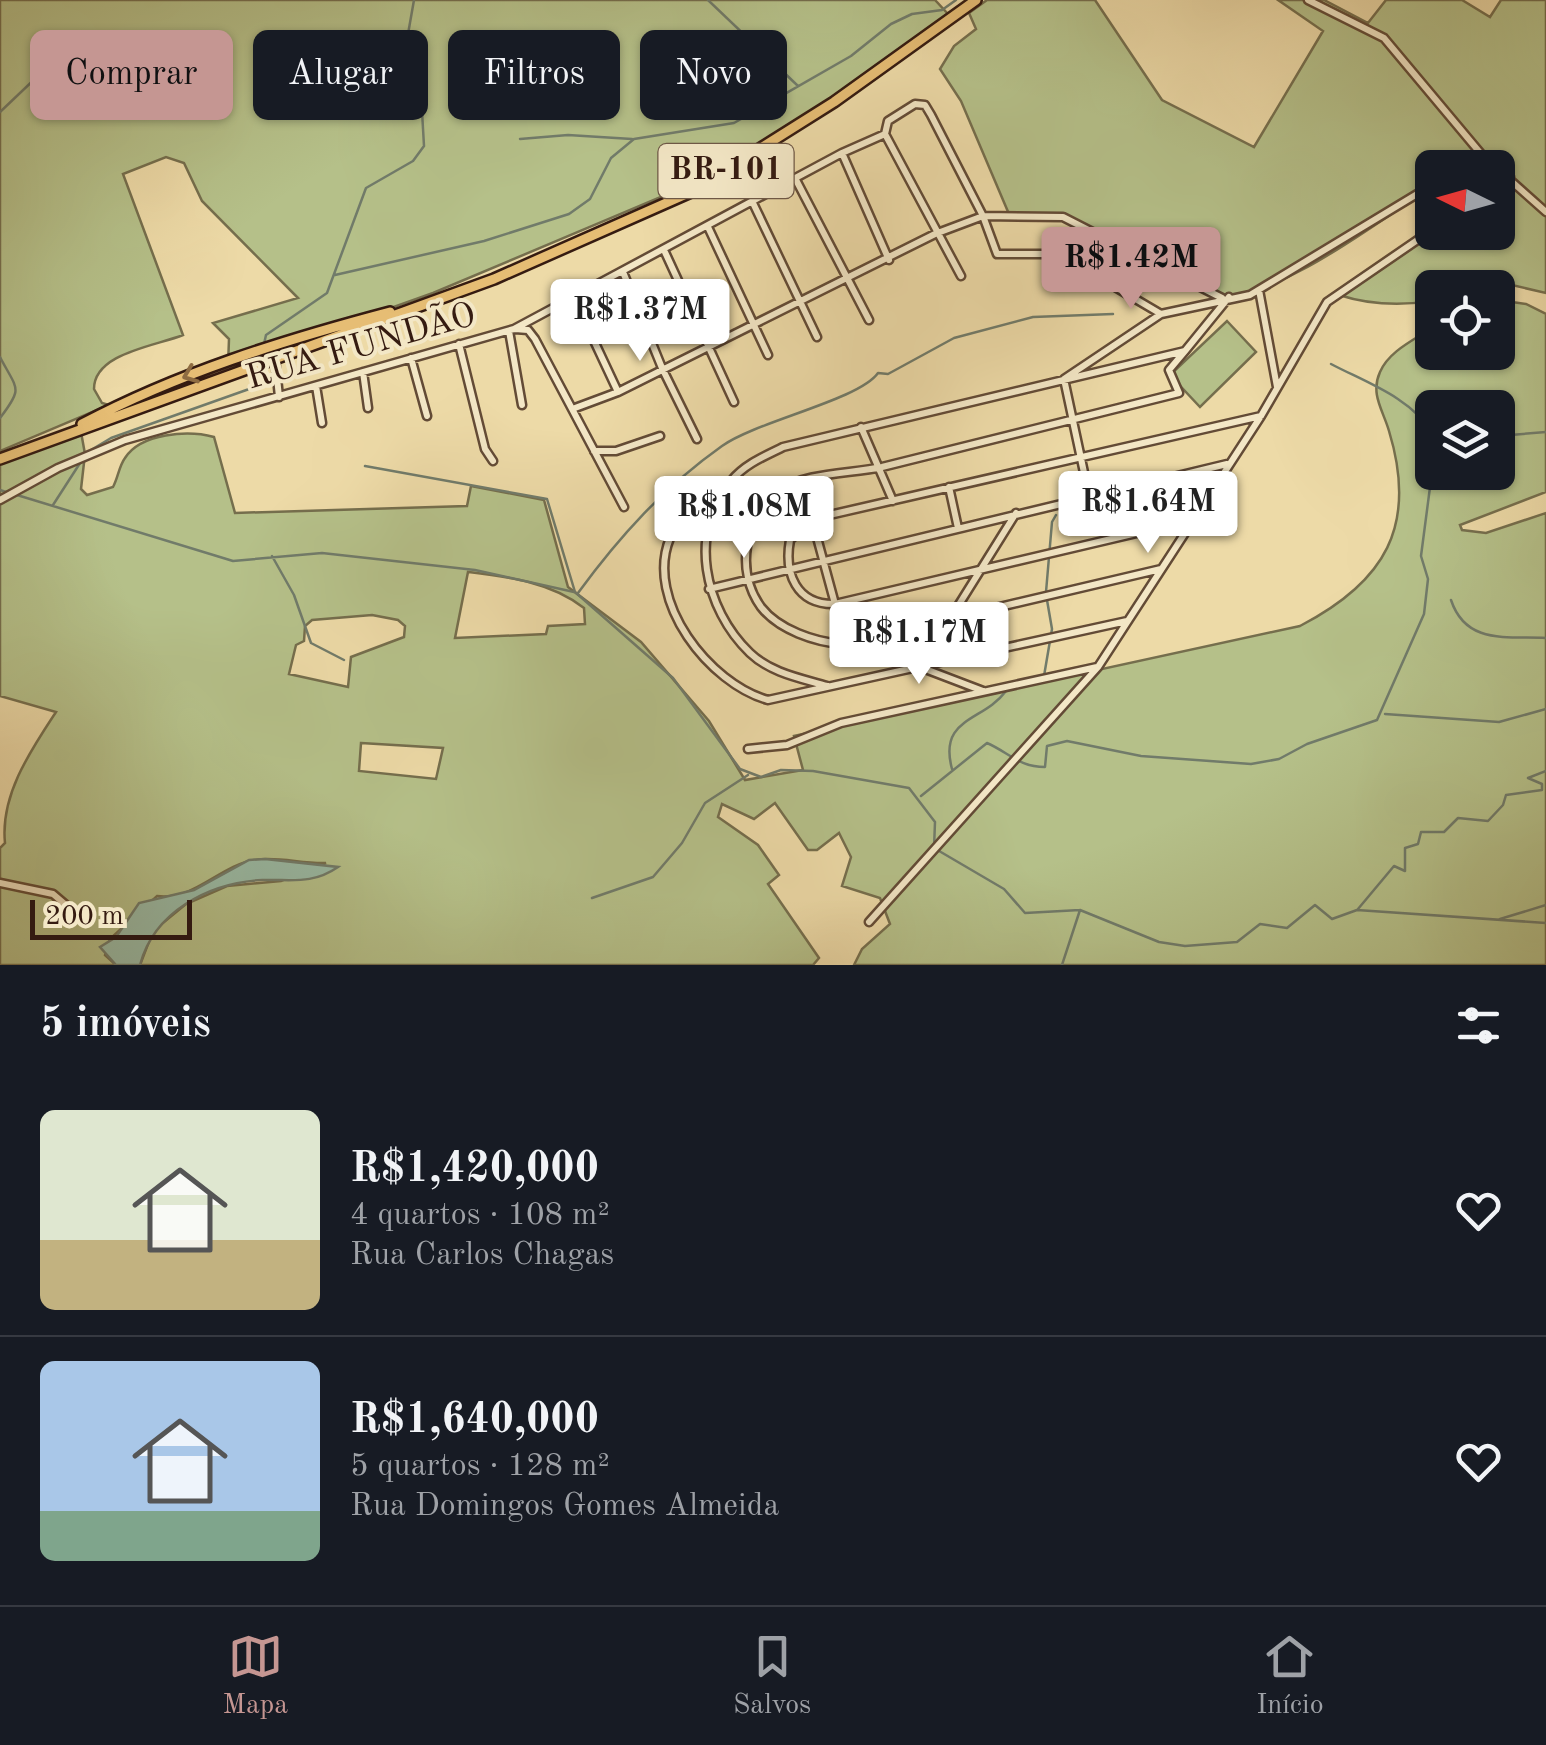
<!DOCTYPE html>
<html lang="pt">
<head>
<meta charset="utf-8">
<style>
	:root { --surface:#171b24; --page:#20242c; --text:#f1f3f6; --muted:#9ea1a6; --line:#363941; --accent:#c59692 }
	body { margin:0; font-family:"Old Standard TT",serif; background:var(--page); color:var(--text); height:100vh; display:flex; flex-direction:column; font-size:38px; white-space:nowrap }
	* { box-sizing:border-box; margin:0 }
	p { font-size:32px; color:var(--muted) }
	.icon { flex:none; width:55px; height:55px; fill:none; stroke:currentColor; stroke-width:2; stroke-linecap:round; stroke-linejoin:round }
	.map { position:relative; height:965px; overflow:hidden }
	.side { display:flex; flex-direction:column; background:var(--surface); flex:1 }
	.side>* { flex:none }
	.hud { position:absolute; left:30px; top:30px; width:1000px; height:90px; display:flex; gap:20px }
	.needle { width:65px; rotate:275deg }
	.fabs { position:absolute; left:1415px; top:150px; display:grid; gap:20px }
	.fabs a { display:grid; place-items:center; width:100px; height:100px; border-radius:15px; background:var(--surface); box-shadow:0 2px 8px #0004; font-size:50px }
	.scale { position:absolute; left:30px; bottom:25px; width:162px; box-sizing:border-box; padding-left:10px; border:5px solid #351b11; border-top:0; font-size:28px; line-height:35px; white-space:nowrap; color:#351b11; -webkit-text-stroke:8px #f3e7c6; paint-order:stroke }
	.price { position:absolute; translate:-50% -85px; padding:0 22px; border-radius:10px; background:#fff; color:#222; font-size:32px; line-height:65px; filter:drop-shadow(0 2px 5px #0008) }
	.price::after { content:''; position:absolute; left:50%; top:60px; width:30px; height:22px; margin-left:-15px; background:inherit; clip-path:polygon(0 0,100% 0,50% 100%) }
	.price.current { background:var(--accent); color:#111 }
	ul { padding:0; list-style:none }
	li { display:flex; align-items:center; gap:30px; height:250px; padding:0 40px }
	li+li { border-top:2px solid var(--line) }
	li span { display:grid; place-items:center; flex:none; width:280px; height:200px; border-radius:15px; color:#555 }
	li>.icon { margin-inline-start:auto }
	span .icon { width:120px; height:120px; fill:#fffc; stroke-width:1 }
	li b { font-size:42px }
	h2 { display:flex; justify-content:space-between; align-items:center; height:120px; padding:0 40px; font-size:42px }
	.pill { padding:0 35px; border-radius:15px; background:var(--surface); box-shadow:0 2px 8px #0004; font-size:35px; line-height:90px }
	.pill.current { background:var(--accent); color:#111 }
	.dock { display:flex; justify-content:space-around; align-items:center; height:140px; border-top:2px solid var(--line); background:var(--surface); font-size:28px; color:var(--muted) }
	.dock a { display:grid; justify-items:center; gap:5px }
	.dock .current { color:var(--accent) }
	.map>svg:first-child { display:block }
	.green { fill:#b5c089; stroke:#756e4d; stroke-width:2.5; fill-rule:evenodd }
	.water { fill:#99bba6; stroke:#717b6a; stroke-width:2.5 }
	.lines { fill:none; stroke-linecap:round; stroke-linejoin:round }
	.stream { stroke:#717b6a; stroke-width:2.5 }
	.minor-casing { stroke:#634b36; stroke-width:11 }
	.major-casing { stroke:#351b11; stroke-width:14 }
	.minor { stroke:#f3e7c6; stroke-width:6 }
	.major { stroke:#e6bd74; stroke-width:9 }
	.oneway { stroke:#8e6c42 }
	.labels { text-anchor:middle; dominant-baseline:central; stroke-width:8; stroke-linejoin:round; paint-order:stroke }
	.shield { fill:#f3e7c6; stroke:#6e5847; stroke-width:2.5 }
	.shield-label { font-size:32px; font-weight:bold; fill:#351b11 }
	.street-label { font-size:35px; fill:#351b11; stroke:#f3e7c6 }
</style>
</head>
<body>
<div class="map">
<svg width="1546" height="965" viewBox="0 0 1546 965">
	<rect width="100%" height="100%" fill="#eddaa7"/>
	<filter id="stains"><feTurbulence type="fractalNoise" baseFrequency=".002" numOctaves="4"/><feColorMatrix values="0 0 0 0 .2 0 0 0 0 .09 0 0 0 0 .02 0 0 0 .5 -.17"/></filter>
	<radialGradient id="worn" r=".72"><stop offset=".6" stop-color="#630" stop-opacity="0"/><stop offset="1" stop-color="#630" stop-opacity=".3"/></radialGradient>
	<path class="green" d="M0,0H935L948,14L848,90L687,186L433,293L228,366L229,339L213,323L298,298L202,201L184,163L166,157L123,174L183,335C156,346 94,353 94,389L102,403L109,405L0,451Z
		M987,0H1095L1162,100L1254,147L1323,31L1278,0H1324L1368,23L1386,0H1462L1490,17L1501,0H1546V293L1499,282L1432,288V301C1400,306 1370,305 1339,295L1432,232H1498V188L1509,180L1479,157L1463,167L1432,168V187C1366,229 1298,285 1219,301L1192,281L1073,220L1009,214L961,101L940,69L954,46L976,29L969,13Z
		M1498,300L1526,304L1546,314V492L1460,525L1462,530L1486,533L1546,513V965H854L862,949L890,924L880,898L842,886L851,857L839,833L817,850H808L775,803L754,819L722,804L718,817L758,845L779,875L768,884L819,958L813,965H140L153,931L186,904L227,886L281,881L326,863C302,864 277,856 254,860C219,866 194,901 157,896L110,939L105,955L116,965H0V848L5,843C0,795 31,750 56,712L0,696V462L81,432L85,454L81,489L87,495L113,487C118,478 119,466 125,458C141,433 188,430 214,437L235,513L467,506L471,486L544,500L568,587L641,642L709,721L745,780L803,770L794,736L1300,626C1385,582 1418,526 1389,431C1383,410 1370,394 1380,372C1389,351 1414,340 1432,328V352H1498ZM1432,408H1498V472H1432ZM468,572C509,577 551,582 584,608L585,624L548,626L546,634L455,638ZM372,615L398,620L405,626L404,637L351,657L348,687L289,674L296,645L304,641L305,626L312,620ZM361,743L443,748L436,779L359,771Z
		M1227,321L1256,352L1200,407L1170,375Z"/>
	<path class="water" d="M265,859L338,867C312,885 291,879 262,880C208,883 154,912 140,965H116L100,947L116,937L139,903L194,890L249,860Z"/>
	<g class="lines">
		<path class="stream" d="M708,0L798,86
			M0,112L83,33
			M520,139L568,135L632,139
			M335,275L484,241L569,214L590,199L611,158L634,139L734,123L851,56L891,24L912,14L942,10L956,0
			M264,344L266,335L327,293L366,188L413,161L424,146L422,111L405,51L414,0
			M0,357C17,390 24,387 0,418
			M1331,364C1365,382 1412,398 1432,433
			M1498,436L1546,432
			M91,450L111,438L252,388L257,371
			M365,466L547,499L575,592L673,678L740,769L761,777L781,770L813,771L909,788L935,822L934,848L1004,889L1025,913L1080,910L1159,942L1185,946L1237,942L1260,924L1287,928L1315,905L1332,919L1357,910L1546,923
			M0,490L9,493
			M17,495L233,561L322,553L475,570L574,592
			M53,505L82,460
			M272,556L294,595L311,643L344,660
			M1046,592L1052,522L1056,515
			M578,593C619,537 664,487 722,446C757,421 859,400 878,373L888,374L954,338L1033,317L1113,314
			M1451,600C1466,645 1507,636 1546,638
			M1044,676L1052,629L1047,600
			M1385,714L1499,722L1546,709
			M952,769C938,717 983,722 1006,691
			M921,796L987,743C1008,752 1019,767 1045,767L1047,746L1067,741L1141,756L1251,764L1279,759L1307,744L1377,720L1424,614L1428,579L1421,556L1432,472
			M592,898L653,877L682,843L705,803L748,775
			M1358,909L1394,866L1405,871V848L1418,844L1421,832H1444L1458,818L1488,821L1503,805L1506,795L1542,790V784L1528,778L1546,771
			M1500,919L1546,905
			M1062,965L1080,910"/>
		<g class="minor-casing">
			<path id="minor" d="M1308,0L1384,38L1482,155L1546,212
				M842,153L889,260
				M1462,168L1482,155
				M795,178L869,320
				M1498,186L1510,177
				M753,203L817,337
				M708,227L768,355
				M664,250L734,402
				M623,272L662,368L697,439
				M961,276L885,134L888,121L915,104L925,105L931,115L983,216L997,254H1059L1161,314
				M1259,290L1277,387
				M574,298L618,392
				M515,329L528,330L535,339L624,507
				M509,331L522,405
				M459,344L485,449L493,461
				M275,358L279,397
				M411,358L427,416
				M363,372L368,408
				M316,386L322,423
				M575,408L618,392L935,234L983,216L1063,217L1222,298
				M861,427L893,501
				M594,451H616L660,436
				M725,485C708,500 679,517 670,538C644,601 710,684 768,700L1127,621
				M949,487L958,528
				M1089,496L1064,379L1161,314L1250,295L1432,185
				M0,500L58,468L125,440L514,329L842,153L885,134
				M812,519L835,604
				M1192,520L835,604C796,605 784,573 790,540L812,519L1261,416
				M1161,569L842,644C815,642 779,630 761,607C735,571 744,518 779,491C805,472 851,474 882,467C981,443 1080,417 1179,393L1169,370L1185,351
				M709,589L1227,464
				M827,686C800,678 771,673 750,653C704,609 687,531 732,480C745,464 765,456 783,447L1185,351L1229,297
				M983,691L920,667L1016,513
				M748,749L787,745L841,723L1097,667
				M0,883L53,894L73,911
				M869,922L1098,667L1261,416L1327,302L1432,230"/>
		</g>
		<g class="major-casing">
			<path id="major" d="M82,424C178,373 284,340 390,312
				M0,459L494,279L691,192L834,102L976,0"/>
		</g>
		<use href="#minor" class="minor"/>
		<use href="#major" class="major"/>
	</g>
	<defs><path id="oneway-chevron" d="M-2-3.5L2.5 0L-2 3.5" fill="none" stroke-width="1.6" stroke-linecap="round" stroke-linejoin="round" transform="scale(2.5)"/></defs>
	<use class="oneway" href="#oneway-chevron" transform="translate(190 375) rotate(159)"/>
	<g class="labels">
		<rect class="shield" x="658.5" y="144" width="135" height="54" rx="8"/>
		<g class="shield-label">
			<text x="726" y="171">BR-101</text>
		</g>
		<g class="street-label">
			<text transform="translate(361 347) rotate(-16)">RUA FUNDÃO</text>
		</g>
	</g>
	<rect width="100%" height="100%" filter="url(#stains)"/>
	<rect width="100%" height="100%" fill="url(#worn)"/>
</svg>
<div class="fabs">
<a><svg class="needle" viewBox="-14 -14 28 28"><path d="M0-13l5 13h-10z" fill="#e53935"/><path d="M0 13l5-13h-10z" fill="#9ea1a6"/></svg></a>
<a><svg class="icon" aria-label="locate" viewBox="0 0 24 24"><circle cx="12" cy="12" r="6"/><path d="M12 2v4M12 18v4M2 12h4M18 12h4"/></svg></a>
<a><svg class="icon" aria-label="layers" viewBox="0 0 24 24"><path d="M12 4l9 5-9 5-9-5zM3 14l9 5 9-5"/></svg></a>
</div>
<div class="scale">200 m</div>
<b class="price current" style="left:1131px;top:312px">R$1.42M</b>
<b class="price" style="left:640px;top:364px">R$1.37M</b>
<b class="price" style="left:1148px;top:556px">R$1.64M</b>
<b class="price" style="left:744px;top:561px">R$1.08M</b>
<b class="price" style="left:919px;top:687px">R$1.17M</b>
<div class="hud">
<a class="pill current">Comprar</a>
<a class="pill">Alugar</a>
<a class="pill">Filtros</a>
<a class="pill">Novo</a>
</div>
</div>
<section class="side">
<h2>5 imóveis<svg class="icon" aria-label="filters" viewBox="0 0 24 24"><path d="M4 7h16M4 17h16"/><circle cx="9" cy="7" r="2"/><circle cx="15" cy="17" r="2"/></svg></h2>
<ul>
<li><span style="background:linear-gradient(#dfe7d0 65%,#c2b280 0)"><svg class="icon" aria-label="home" viewBox="0 0 24 24"><path d="M3 11l9-7 9 7M6 9v11h12V9"/></svg></span><div><b>R$1,420,000</b><p>4 quartos · 108 m²</p><p>Rua Carlos Chagas</p></div><svg class="icon" aria-label="heart" viewBox="0 0 24 24"><path d="M12 20l-8-8c-3-5 5-10 8-4 3-6 11-1 8 4z"/></svg></li>
<li><span style="background:linear-gradient(#a9c7e8 75%,#7fa58c 0)"><svg class="icon" aria-label="home" viewBox="0 0 24 24"><path d="M3 11l9-7 9 7M6 9v11h12V9"/></svg></span><div><b>R$1,640,000</b><p>5 quartos · 128 m²</p><p>Rua Domingos Gomes Almeida</p></div><svg class="icon" aria-label="heart" viewBox="0 0 24 24"><path d="M12 20l-8-8c-3-5 5-10 8-4 3-6 11-1 8 4z"/></svg></li>
</ul>
</section>
<nav class="dock">
<a class="current"><svg class="icon" aria-label="map" viewBox="0 0 24 24"><path d="M3 6l6-2 6 2 6-2v14l-6 2-6-2-6 2zM9 4v14M15 6v14"/></svg>Mapa</a>
<a><svg class="icon" aria-label="saved" viewBox="0 0 24 24"><path d="M7 4h10v16l-5-4-5 4z"/></svg>Salvos</a>
<a><svg class="icon" aria-label="home" viewBox="0 0 24 24"><path d="M3 11l9-7 9 7M6 9v11h12V9"/></svg>Início</a>
</nav>
</body>
</html>
